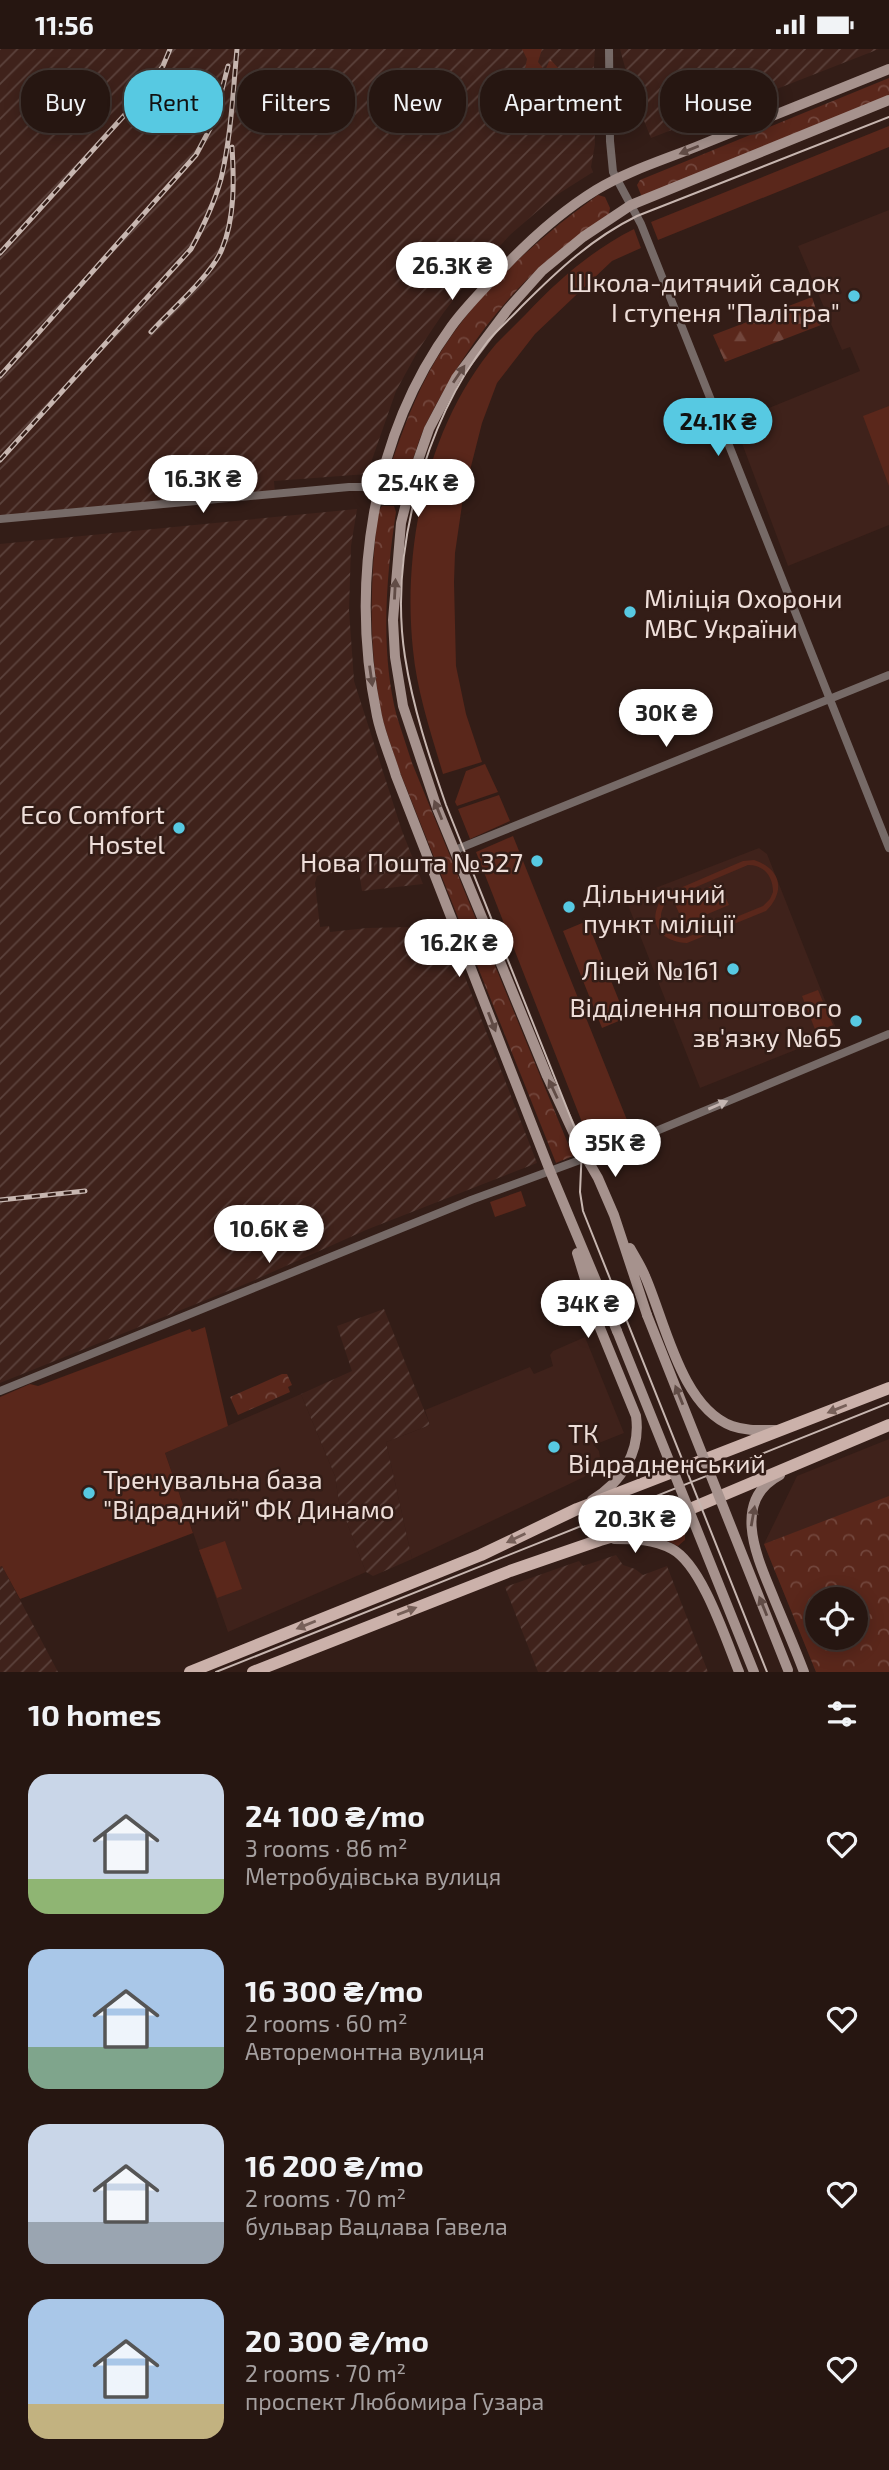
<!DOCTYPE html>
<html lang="en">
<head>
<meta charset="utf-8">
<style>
	:root { --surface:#261611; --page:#32231f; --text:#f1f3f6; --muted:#a49f9f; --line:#423531; --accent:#57c9e2 }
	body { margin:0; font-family:"Exo 2",sans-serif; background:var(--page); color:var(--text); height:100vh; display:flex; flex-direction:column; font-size:26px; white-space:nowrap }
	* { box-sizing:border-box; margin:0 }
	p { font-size:23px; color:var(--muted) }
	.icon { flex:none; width:38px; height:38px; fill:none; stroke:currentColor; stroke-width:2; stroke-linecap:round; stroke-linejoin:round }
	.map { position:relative; height:1623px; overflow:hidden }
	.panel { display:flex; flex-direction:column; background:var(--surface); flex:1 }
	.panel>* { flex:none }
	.guide { position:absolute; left:21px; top:21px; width:847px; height:63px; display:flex; gap:14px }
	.fabs { position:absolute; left:805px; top:1538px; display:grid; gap:14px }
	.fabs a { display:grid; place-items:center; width:63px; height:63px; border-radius:50%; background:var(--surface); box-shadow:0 4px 18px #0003,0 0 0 2px var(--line); font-size:35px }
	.price { position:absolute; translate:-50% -60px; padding:0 16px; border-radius:24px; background:#fff; color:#222; font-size:23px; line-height:46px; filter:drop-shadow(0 2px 4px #0008) }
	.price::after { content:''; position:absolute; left:50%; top:42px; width:21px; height:16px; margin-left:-10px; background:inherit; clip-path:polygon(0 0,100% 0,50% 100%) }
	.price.current { background:var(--accent); color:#111 }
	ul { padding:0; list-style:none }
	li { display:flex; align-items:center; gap:21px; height:175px; padding:0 28px }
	li span { display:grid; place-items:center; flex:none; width:196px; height:140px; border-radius:21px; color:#555 }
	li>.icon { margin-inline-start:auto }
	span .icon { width:84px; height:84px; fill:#fffc; stroke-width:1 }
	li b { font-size:30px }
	h2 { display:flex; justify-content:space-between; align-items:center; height:84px; padding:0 28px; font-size:30px }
	.tag { padding:0 24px; border-radius:28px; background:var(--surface); box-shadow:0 4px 18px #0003,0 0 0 2px var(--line); font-size:24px; line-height:63px }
	.tag.current { background:var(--accent); color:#111 }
	.status { display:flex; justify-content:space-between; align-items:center; height:49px; padding:0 35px; background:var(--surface); direction:ltr }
	.status svg { height:19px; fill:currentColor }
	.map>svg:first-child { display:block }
	.built { fill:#3f221b; fill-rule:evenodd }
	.industrial { fill:url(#industrial-furrows) }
	.grass { fill:#5a271b; fill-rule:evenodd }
	.forest { fill:url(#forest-firs) }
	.park { fill:url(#park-crowns); fill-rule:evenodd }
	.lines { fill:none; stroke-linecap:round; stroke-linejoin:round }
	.minor { stroke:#766a67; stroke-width:8 }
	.secondary { stroke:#a6928d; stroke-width:10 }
	.primary { stroke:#cbb1aa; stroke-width:12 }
	.tram { stroke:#c7b6b0; stroke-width:2 }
	.rail-casing { stroke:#c7b6b0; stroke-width:5 }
	.rail { stroke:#331d17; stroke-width:2.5; stroke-dasharray:8; stroke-linecap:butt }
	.secondary-bridge { stroke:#a6928d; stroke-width:10 }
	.oneway { fill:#614c46 }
	.oneway2 { fill:#c4b5b1 }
	.oneway3 { fill:#776059 }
	.poi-dot { fill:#57c9e2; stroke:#331d17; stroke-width:2.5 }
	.labels { text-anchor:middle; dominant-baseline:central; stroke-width:5; stroke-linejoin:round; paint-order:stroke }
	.poi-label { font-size:26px; fill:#eeded9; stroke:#331d17; text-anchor:end }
</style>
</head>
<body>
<div class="status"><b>11:56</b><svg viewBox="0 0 49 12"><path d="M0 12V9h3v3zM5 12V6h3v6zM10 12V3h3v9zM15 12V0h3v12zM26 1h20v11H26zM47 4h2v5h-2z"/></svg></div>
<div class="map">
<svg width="889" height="1623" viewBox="0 0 889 1623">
	<defs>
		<pattern id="industrial-furrows" width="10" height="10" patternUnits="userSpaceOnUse" patternTransform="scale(1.75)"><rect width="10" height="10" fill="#3f221b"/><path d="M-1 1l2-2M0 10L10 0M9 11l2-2" fill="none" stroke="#5b423c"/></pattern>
		<pattern id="forest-firs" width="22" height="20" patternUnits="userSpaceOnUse" patternTransform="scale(1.75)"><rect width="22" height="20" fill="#5a271b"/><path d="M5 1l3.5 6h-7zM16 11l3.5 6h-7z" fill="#72463c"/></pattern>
		<pattern id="park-crowns" width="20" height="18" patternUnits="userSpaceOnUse" patternTransform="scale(1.75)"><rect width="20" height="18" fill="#5a271b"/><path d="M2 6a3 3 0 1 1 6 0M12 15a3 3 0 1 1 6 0" fill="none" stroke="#72463c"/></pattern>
	</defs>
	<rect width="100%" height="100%" fill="#331d17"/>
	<path class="built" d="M889,161V476L788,517L734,373L860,322L850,298L842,301L798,197Z
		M759,799L767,805L838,984L700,1039L628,856L632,848Z
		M585,1288L624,1384L594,1396L599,1402L600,1408L594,1419L584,1428L412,1510L386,1393L430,1376L425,1361L530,1318L534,1325L553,1317L550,1306L553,1302Z
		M301,1345L335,1427L339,1453L366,1523L228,1583L165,1404Z
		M889,1390V1623H816L764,1495L797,1427ZM817,1550H856V1589H817Z"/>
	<path class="industrial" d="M0,0H595L593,34L595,95L591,118L593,123L555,147L511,185L472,227L444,263L419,300L396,342L367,425L274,432L275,445L0,472Z
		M620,0H879L651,89L630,37Z
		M357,460L351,497L349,561L354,632L402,782L423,835L362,842L359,822L325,824L317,827L315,834L320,878L329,877L330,883L367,879L410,878L417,882L425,902L451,892L537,1114L366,1181L248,1234L0,1334V495Z
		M384,1260L430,1376L386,1393L412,1510L373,1527L366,1523L339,1453L335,1427L301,1345L352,1322L337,1277Z
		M616,1506L623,1516L635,1520L643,1526L667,1517L708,1623H538L505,1538L579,1512L583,1517Z
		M2,1517L58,1623H0V1518Z"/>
	<path class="grass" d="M889,77V98L658,191L651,173Z
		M634,180L641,199L612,212L535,285L497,334L482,374L463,449L455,504L454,533L456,617L466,665L482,713L443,725C431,684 417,643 413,601C402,497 427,376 496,295C506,285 516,275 526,265C558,231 592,201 634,180Z
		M889,357V437L863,367Z
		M485,715L498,743L457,757L455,753L466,722Z
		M499,746L510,772L470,790L458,760Z
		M513,787L629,1076L589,1091L476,803Z
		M754,811C781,820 786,842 766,862L687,894C657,893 646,870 664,846L743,812ZM748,816C764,816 773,827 773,843L770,850L763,857L685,889C661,887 653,866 670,849Z
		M719,834L729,856L684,875L674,853Z
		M587,872L626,969L602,979L563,882Z
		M818,941L833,976L816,983L802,947Z
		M521,1142L526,1157L495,1168L490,1153Z
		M205,1278L228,1377L165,1404L193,1484L20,1550L2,1517L0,1518V1348L30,1335L38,1337L190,1280L192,1283Z
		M682,1477L685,1482V1491L678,1497L659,1488L660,1485Z
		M225,1492L242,1540L217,1549L199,1501Z"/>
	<path class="forest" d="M522,0H542L538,13L545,22L550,10L559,20L566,22V27L575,34L588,32L593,34L552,61L543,44L524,25L527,10Z
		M812,248L821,276L725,313L713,286Z"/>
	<path class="park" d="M889,29V46L645,149L641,146L637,136L640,131Z
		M598,146L605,148L610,159L609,165C587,182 562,198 541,217C492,262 454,318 425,377C417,395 412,415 405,433L394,435L386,431C398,394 410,359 428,325C466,253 532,193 598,146Z
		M382,457H394L396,463C386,528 380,603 397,668C402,683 407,699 412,714L573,1107L556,1114L398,718C393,701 386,684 382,667C368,599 370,531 378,463Z
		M282,1325H287L292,1336L288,1338L290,1343L238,1366L230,1348Z
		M889,1447V1623H816L764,1495ZM817,1550H856V1589H817Z"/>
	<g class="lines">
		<path class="minor" d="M609,0L610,92L613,123L641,175L889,799
			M0,470L349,438H379L408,443
			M455,801L889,626
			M0,1342L471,1151L637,1090L889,985"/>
		<path class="secondary" d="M630,1199C635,1208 641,1217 645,1227C665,1272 681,1358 732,1377C746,1382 760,1381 775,1381
			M577,1204L600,1279L636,1367C641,1402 622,1433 592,1451
			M647,1266L614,1166L598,1129L580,1098L547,1027L437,759L403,657L395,608L393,571L401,474L414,423L429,380L456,329L508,260L542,222L583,188L631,156L889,51
			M617,1282L550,1122L396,727C390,707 381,687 377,667C350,536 371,388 451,278C463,261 478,246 493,230C523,197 557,165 596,141C629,121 667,110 703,95C765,70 827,45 889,20
			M780,1426C728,1453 760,1514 775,1552C785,1576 795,1599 804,1623
			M614,1490C635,1490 653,1490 672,1500C702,1516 726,1591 739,1623"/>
		<path class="primary" d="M190,1623L481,1506L577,1460L889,1339
			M253,1623L510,1522L600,1491L652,1476L889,1376"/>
		<path class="tram" d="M216,1623L889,1354
			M767,1623L583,1162L580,1143L582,1097L446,756C429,707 413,659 405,608C389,505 424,374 488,292C498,280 511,269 521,258C557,222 592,189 637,167L889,68"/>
		<g class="rail-casing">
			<path id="rail" d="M0,204L139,50L163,17L170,0
				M151,283C170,262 212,226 222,200C235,169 234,131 232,98
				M0,327L196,106L214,72L228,17
				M0,411L191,200C203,178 214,155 221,130C231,88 233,43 237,0
				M0,1151L85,1142"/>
		</g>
		<use href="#rail" class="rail"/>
		<path class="secondary-bridge" d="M647,1266L788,1621
			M617,1282L754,1623"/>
	</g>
	<defs><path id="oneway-solid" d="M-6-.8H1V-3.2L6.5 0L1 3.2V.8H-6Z" transform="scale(1.75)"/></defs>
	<g class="oneway">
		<use href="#oneway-solid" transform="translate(689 101) rotate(158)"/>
		<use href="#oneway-solid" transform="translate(459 325) rotate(-56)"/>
		<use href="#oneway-solid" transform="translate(395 540) rotate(-87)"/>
		<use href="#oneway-solid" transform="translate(371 627) rotate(82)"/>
		<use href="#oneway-solid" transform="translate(438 761) rotate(-112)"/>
		<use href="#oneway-solid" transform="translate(492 973) rotate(69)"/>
		<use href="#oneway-solid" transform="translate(553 1040) rotate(-115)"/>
		<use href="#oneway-solid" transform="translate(679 1346) rotate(-112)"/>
		<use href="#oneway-solid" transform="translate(753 1467) rotate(-80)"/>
		<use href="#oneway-solid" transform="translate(763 1557) rotate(-112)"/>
	</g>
	<use class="oneway2" href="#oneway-solid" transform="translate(718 1056) rotate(-23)"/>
	<g class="oneway3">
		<use href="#oneway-solid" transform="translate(837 1360) rotate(158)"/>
		<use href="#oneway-solid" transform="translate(516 1489) rotate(154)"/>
		<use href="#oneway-solid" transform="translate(407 1562) rotate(-21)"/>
		<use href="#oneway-solid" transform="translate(306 1576) rotate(158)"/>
	</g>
	<g class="poi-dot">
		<circle cx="854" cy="247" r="7"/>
		<circle cx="630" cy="563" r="7"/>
		<circle cx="179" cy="779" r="7"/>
		<circle cx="537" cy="812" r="7"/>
		<circle cx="569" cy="858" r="7"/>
		<circle cx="733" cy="920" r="7"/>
		<circle cx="856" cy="972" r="7"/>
		<circle cx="554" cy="1398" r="7"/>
		<circle cx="89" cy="1444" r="7"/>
	</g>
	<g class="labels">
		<g class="poi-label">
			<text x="840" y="232">Школа-дитячий садок<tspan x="840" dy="30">І ступеня "Палітра"</tspan></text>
			<text x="644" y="548" text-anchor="start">Міліція Охорони<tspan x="644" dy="30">МВС України</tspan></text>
			<text x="165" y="764">Eco Comfort<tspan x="165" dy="30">Hostel</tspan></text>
			<text x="523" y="812">Нова Пошта №327</text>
			<text x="583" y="843" text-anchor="start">Дільничний<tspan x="583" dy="30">пункт міліції</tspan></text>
			<text x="719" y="920">Ліцей №161</text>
			<text x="842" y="957">Відділення поштового<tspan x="842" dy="30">зв'язку №65</tspan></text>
			<text x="568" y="1383" text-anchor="start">ТК<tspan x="568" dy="30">Відрадненський</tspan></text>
			<text x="103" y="1429" text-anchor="start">Тренувальна база<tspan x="103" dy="30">"Відрадний" ФК Динамо</tspan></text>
		</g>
	</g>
</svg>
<div class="fabs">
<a><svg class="icon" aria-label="locate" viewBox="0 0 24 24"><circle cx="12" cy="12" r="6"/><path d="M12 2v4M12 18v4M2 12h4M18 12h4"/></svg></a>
</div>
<b class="price" style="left:452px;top:253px">26.3K ₴</b>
<b class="price current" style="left:718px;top:409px">24.1K ₴</b>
<b class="price" style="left:203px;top:466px">16.3K ₴</b>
<b class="price" style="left:418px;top:470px">25.4K ₴</b>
<b class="price" style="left:666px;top:700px">30K ₴</b>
<b class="price" style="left:459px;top:930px">16.2K ₴</b>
<b class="price" style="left:615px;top:1130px">35K ₴</b>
<b class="price" style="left:269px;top:1216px">10.6K ₴</b>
<b class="price" style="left:588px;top:1291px">34K ₴</b>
<b class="price" style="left:635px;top:1506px">20.3K ₴</b>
<div class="guide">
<a class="tag">Buy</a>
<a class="tag current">Rent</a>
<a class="tag">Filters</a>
<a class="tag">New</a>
<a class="tag">Apartment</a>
<a class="tag">House</a>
</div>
</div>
<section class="panel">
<h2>10 homes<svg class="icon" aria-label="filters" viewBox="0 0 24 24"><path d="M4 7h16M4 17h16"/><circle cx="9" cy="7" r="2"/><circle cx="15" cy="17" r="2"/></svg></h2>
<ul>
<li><span style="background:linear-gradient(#c9d6e8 75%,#8fb573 0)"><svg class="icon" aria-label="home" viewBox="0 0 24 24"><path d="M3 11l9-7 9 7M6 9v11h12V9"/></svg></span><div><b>24 100 ₴/mo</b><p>3 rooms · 86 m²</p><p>Метробудівська вулиця</p></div><svg class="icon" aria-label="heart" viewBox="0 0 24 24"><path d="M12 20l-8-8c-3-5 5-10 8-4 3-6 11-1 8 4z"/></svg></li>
<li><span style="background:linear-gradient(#a9c7e8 70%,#7fa58c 0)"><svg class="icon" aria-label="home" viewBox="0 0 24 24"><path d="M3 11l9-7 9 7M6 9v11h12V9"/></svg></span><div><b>16 300 ₴/mo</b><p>2 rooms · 60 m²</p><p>Авторемонтна вулиця</p></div><svg class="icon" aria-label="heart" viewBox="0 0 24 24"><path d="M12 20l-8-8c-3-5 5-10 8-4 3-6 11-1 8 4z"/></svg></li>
<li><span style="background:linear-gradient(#c9d6e8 70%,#9aa5b1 0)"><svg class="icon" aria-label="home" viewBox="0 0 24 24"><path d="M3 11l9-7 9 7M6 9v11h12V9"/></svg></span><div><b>16 200 ₴/mo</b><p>2 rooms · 70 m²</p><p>бульвар Вацлава Гавела</p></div><svg class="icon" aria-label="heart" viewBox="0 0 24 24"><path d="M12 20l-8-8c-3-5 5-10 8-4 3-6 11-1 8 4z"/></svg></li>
<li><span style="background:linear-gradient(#a9c7e8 75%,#c2b280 0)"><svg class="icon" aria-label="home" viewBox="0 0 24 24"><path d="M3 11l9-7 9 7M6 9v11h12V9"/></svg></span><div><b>20 300 ₴/mo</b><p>2 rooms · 70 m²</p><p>проспект Любомира Гузара</p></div><svg class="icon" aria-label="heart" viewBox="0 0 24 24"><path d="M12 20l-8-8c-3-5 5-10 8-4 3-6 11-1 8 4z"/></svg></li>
</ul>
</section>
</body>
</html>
